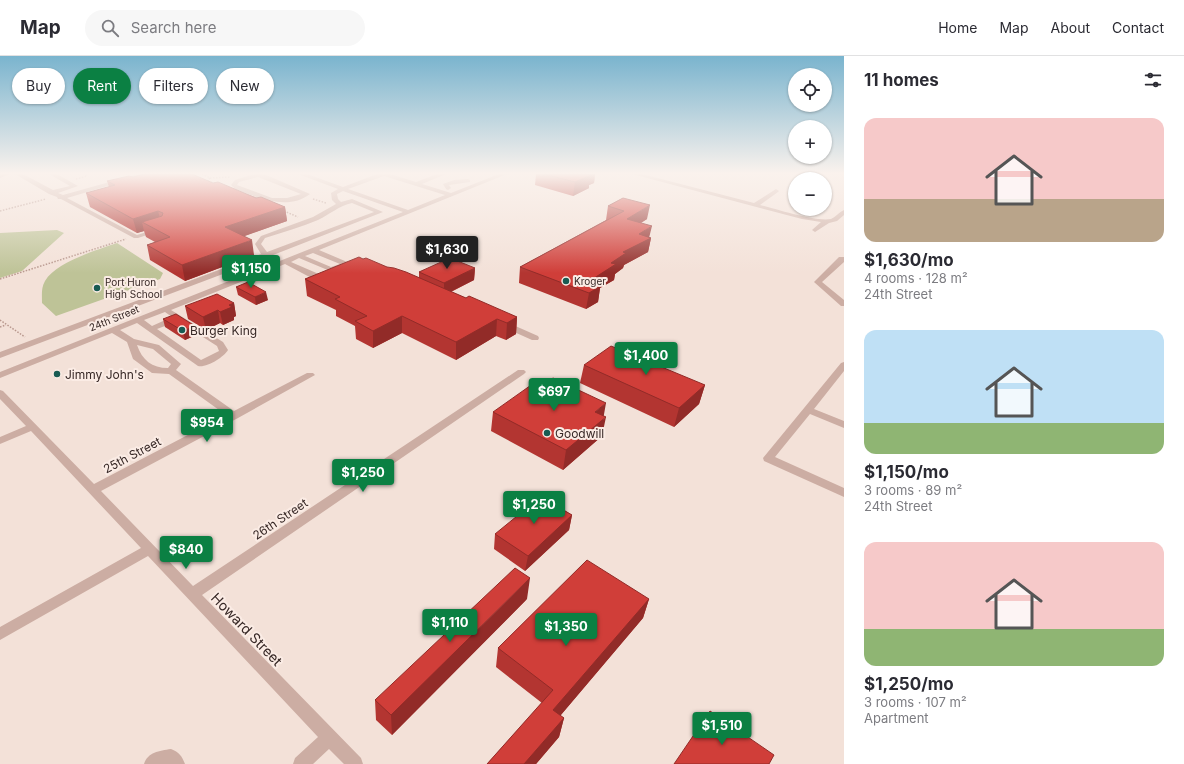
<!DOCTYPE html>
<html lang="en">
<head>
<meta charset="utf-8">
<style>
	:root { --surface:#fff; --page:#f7f7f7; --text:#2b2b33; --muted:#7c7c81; --line:#e1e1e2; --accent:#0b8043 }
	body { margin:0; font-family:Inter,sans-serif; background:var(--page); color:var(--text); height:100vh; display:flex; flex-direction:column; font-size:15px; white-space:nowrap }
	* { box-sizing:border-box; margin:0 }
	p { font-size:13px; color:var(--muted) }
	.icon { flex:none; width:22px; height:22px; fill:none; stroke:currentColor; stroke-width:2; stroke-linecap:round; stroke-linejoin:round }
	.map { position:relative; flex:1; overflow:hidden }
	.panel { display:flex; flex-direction:column; background:var(--surface); width:340px }
	.panel>* { flex:none }
	.top-card { position:absolute; left:12px; top:12px; width:380px; height:36px; display:flex; gap:8px }
	.tools { position:absolute; left:788px; top:12px; display:grid; gap:8px }
	.tools a { display:grid; place-items:center; width:44px; height:44px; border-radius:50%; background:var(--surface); box-shadow:0 1px 3px #0004; font-size:20px }
	.price { position:absolute; translate:-50% -34px; padding:0 9px; border-radius:4px; background:var(--accent); color:#fff; font-size:13px; line-height:26px; filter:drop-shadow(0 1px 2px #0008) }
	.price::after { content:''; position:absolute; left:50%; top:24px; width:12px; height:9px; margin-left:-6px; background:inherit; clip-path:polygon(0 0,100% 0,50% 100%) }
	.price.on { background:#222; color:#fff }
	ul { padding:0; list-style:none }
	li { display:grid; align-content:center; gap:8px; height:212px; padding:0 20px }
	li span { display:grid; place-items:center; height:124px; border-radius:12px; color:#555 }
	li>.icon { margin-inline-start:auto }
	span .icon { width:72px; height:72px; fill:#fffc; stroke-width:1 }
	li b { font-size:17px }
	h2 { display:flex; justify-content:space-between; align-items:center; height:48px; padding:0 20px; font-size:17px }
	.tag { padding:0 14px; border-radius:18px; background:var(--surface); box-shadow:0 1px 3px #0004; font-size:14px; line-height:36px }
	.tag.on { background:var(--accent); color:#fff }
	header { display:flex; align-items:center; gap:24px; box-sizing:border-box; height:56px; padding:0 20px; background:var(--surface); border-bottom:1px solid var(--line) }
	header strong { font-size:19px }
	nav { display:flex; gap:22px; margin-inline-start:auto; font-size:14px }
	.search { width:280px; height:36px; background:var(--page); display:flex; align-items:center; gap:10px; box-sizing:border-box; padding:0 14px; border-radius:22px; color:var(--muted); font-size:15px }
	main { display:flex; flex:1; min-height:0 }
	.map>svg:first-child { display:block }
	.green { fill:#bec397 }
	.lines { fill:none; stroke-linecap:round; stroke-linejoin:round }
	.path { stroke:#b8978d; stroke-width:1.5; stroke-dasharray:1.5 1.5; stroke-linecap:butt }
	.minor { fill:#ccada3; fill-rule:evenodd }
	.wall { fill:#b33531 }
	.shaded-wall { fill:#922b28 }
	.building { fill:#d03e39; stroke:#922b28 }
	.poi-dot { fill:#185b52; stroke:#fbece5; stroke-width:1.5 }
	.labels { text-anchor:middle; dominant-baseline:central; stroke-width:4; stroke-linejoin:round; paint-order:stroke }
	.far-poi-label { font-size:10px; fill:#372826; stroke:#fbece5; text-anchor:start }
	.far-street-label { font-size:10px; fill:#372826; stroke:#fbece5 }
	.poi-label { font-size:12px; fill:#372826; stroke:#fbece5; text-anchor:start }
	.street-label { font-size:12px; fill:#372826; stroke:#fbece5 }
	.near-street-label { font-size:14px; fill:#372826; stroke:#fbece5 }
</style>
</head>
<body>
<header>
<strong>Map</strong>
<div class="search"><svg class="icon" aria-label="search" viewBox="0 0 24 24"><circle cx="10" cy="10" r="6"/><path d="M15 15l6 6"/></svg>Search here</div>
<nav><a>Home</a><a>Map</a><a>About</a><a>Contact</a></nav>
</header>
<main>
<div class="map">
<svg width="844" height="708" viewBox="0 0 844 708">
	<rect width="100%" height="100%" fill="#f3e1d8"/>
	<path class="green" d="M57,174L64,177L22,215L0,222V177Z
		M117,187L163,217L160,223L56,260L42,247C42,239 41,232 45,225C56,206 97,194 117,187Z"/>
	<g class="lines">
		<path class="path" d="M202,118L210,122L207,125
			M210,122L231,121
			M76,123L87,120L84,118
			M208,125L216,128
			M313,143L326,147
			M0,155L46,143
			M284,155L298,161
			M0,223L126,183
			M0,264L25,281
			M0,271L6,269"/>
		<path class="minor" d="M0,118H10L0,122Z
			M15,118H23L53,134L70,130L49,118H57L78,130L58,137L63,139L138,118H148L67,142L137,179L156,173L159,175L138,182H134L61,143H58L57,141L49,138Z
			M254,118H264L310,138C288,155 258,142 235,133L231,129L235,124ZM258,121L301,138L287,142H272L237,129L239,126Z
			M298,118H307L343,131L377,118H390L416,126L437,118H446L422,128L451,137L499,118H507L319,194L352,208L359,209V213L345,211L330,215L299,202L291,206L328,222V226H319L285,208L171,254L223,286L228,294C224,301 207,312 198,310L137,267L120,274L134,283L159,289L181,308L176,314L234,355L307,317H313L315,319L238,362L101,435L193,530L518,314H524L526,316L524,318L202,539L361,702L363,708H344L329,693L313,708H293L295,702L318,681L148,500L0,584V571L141,492L31,375L0,388V381L26,370L0,343V334L3,335L94,428L226,359L169,318L152,317L133,303L127,286L112,277L0,322V316L403,156L343,135L337,138L338,143L341,146L352,143L383,156L268,201L0,302V296L261,198L255,188L261,180L313,161L336,148L332,144L331,137L338,133ZM384,120L445,139L408,154L348,133ZM352,147L374,156L267,196L261,188L265,182C283,176 301,171 318,164C330,158 339,150 352,147ZM313,197L340,208L331,211L305,200ZM165,256L172,261L152,270L144,264ZM178,265L217,290L219,295L201,304L157,273ZM137,289L153,293L171,308L168,312C152,312 142,304 137,289Z
			M632,118H642L754,147L776,133L779,135L778,136L760,149C777,153 815,166 831,163C836,161 839,156 844,154V159L837,165L829,167L815,176L812,174L821,166L802,163Z
			M468,123L470,124V126L449,129L451,132L448,134L446,133L443,128L454,124Z
			M839,201H844V206L822,226L844,244V250H841L814,226Z
			M504,265L538,280L539,282L538,284H532L501,270L500,268Z
			M844,306V315L814,353L844,365V372L810,358L775,401L844,432V441L764,405L763,402L841,307Z
			M171,693C179,696 182,700 185,708H144C148,696 159,695 171,693Z"/>
	</g>
	<path class="wall" d="M536,118H595L594,127L589,129V132L573,140L535,129Z
		M133,121L213,127L285,151L287,165L244,180L254,199L185,225L150,204L147,189L155,186L146,181L144,175L137,177L90,151L86,137L109,131L107,125Z
		M623,142L647,163L641,167L649,181L651,182L648,196L624,209L623,212L615,218L614,224L600,232L598,246L586,253L519,227L520,211L606,164L608,150Z
		M363,203L419,222V216L475,212L474,224L451,236L466,242L517,261L516,278L506,284L496,280L456,304L402,277L373,292L356,283L355,270L336,260V254L307,240L305,223Z
		M236,231L268,244L256,249L238,239Z
		M234,247L236,260L234,261V264L223,269L220,267L206,274L188,263L185,250Z
		M163,263L196,279L185,284L165,271Z
		M584,309L705,329L699,348L674,371L580,327Z
		M493,356L604,360L602,380L563,414L491,375Z
		M562,453L572,459L569,474L525,515L494,493L495,478Z
		M527,543L392,679L376,664L375,644Z
		M649,543L643,562L560,660L564,662L559,681L536,708H487L542,647L496,611L498,592Z"/>
	<path class="shaded-wall" d="M587,118H595L594,127L589,129V132L573,140L575,126Z
		M650,149L647,163L624,177L627,163Z
		M285,151L287,165L228,186L225,171Z
		M158,155L162,170L142,166L144,175L137,177L133,163Z
		M652,170L649,182H651L648,196L624,209L623,212L615,218L614,224L600,232L598,246L586,253L589,237L588,226L623,196L639,178Z
		M252,184L254,199L185,225L182,209Z
		M475,212L474,224L444,239V227Z
		M266,236L268,244L256,249L255,241Z
		M234,247L236,260L234,261V264L223,269L220,256L229,249Z
		M218,254L220,267L206,274L203,261Z
		M402,260V277L373,292V275Z
		M517,261L516,278L506,284L507,267Z
		M497,263L496,280L456,304V286Z
		M195,270L196,279L185,284L183,275Z
		M705,329L699,348L674,371L679,352Z
		M606,347L603,364L606,361L602,380L563,414L566,394L595,356Z
		M572,459L569,474L525,515L528,500Z
		M530,522L527,543L392,679L391,659Z
		M649,543L643,562L549,673L553,654Z
		M564,662L559,681L536,708H524Z"/>
	<path class="building" d="M145,118H192L213,127L218,126L256,142L261,141L285,151L225,171L252,184L182,209L147,189L170,181L142,166L162,160L163,157L158,155L133,163L86,137L115,129L107,125L129,120L133,121Z
		M544,118H587L591,119L575,126Z
		M623,142L650,149L627,163L652,170L639,178L651,182L623,196L626,197L611,207L616,208L588,226L601,230L589,237L520,211L624,155L608,150Z
		M359,201L363,203L366,202L387,211L394,212L406,216L466,242L469,240L517,261L507,267L497,263L456,286L402,260L373,275L355,265L367,260L335,243L340,241L305,223Z
		M450,202L475,212L444,227L419,216Z
		M248,226L266,236L255,241L236,231Z
		M217,238L234,247L229,249L232,251L220,256L218,254L203,261L185,250Z
		M176,258L195,270L183,275L163,263Z
		M611,290L705,329L679,352L584,309Z
		M553,322L606,347L595,356L606,361L566,394L493,356L534,327L542,330Z
		M544,438L563,449L560,452L572,459L528,500L495,478Z
		M587,504L649,543L553,654L564,662L524,708H487L553,634L498,592Z
		M515,512L530,522L391,659L375,644Z
		M710,655L774,699L769,708H674Z"/>
	<linearGradient id="sky" x2="0" y2="1"><stop stop-color="#7ab4ce"/><stop offset="0.54" stop-color="#faf2ed"/><stop offset="1" stop-color="#faf2ed" stop-opacity="0"/></linearGradient>
	<rect width="844" height="217" fill="url(#sky)"/>
	<g class="poi-dot">
		<circle cx="566" cy="225" r="4"/>
		<circle cx="97" cy="232" r="4"/>
		<circle cx="182" cy="274" r="4"/>
		<circle cx="57" cy="318" r="4"/>
		<circle cx="547" cy="377" r="4"/>
	</g>
	<g class="labels">
		<g class="far-poi-label">
			<text x="574" y="225">Kroger</text>
			<text x="105" y="226">Port Huron<tspan x="105" dy="12">High School</tspan></text>
		</g>
		<g class="far-street-label">
			<text transform="translate(114 262) rotate(-22)">24th Street</text>
		</g>
		<g class="poi-label">
			<text x="190" y="274">Burger King</text>
			<text x="65" y="318">Jimmy John's</text>
			<text x="555" y="377">Goodwill</text>
		</g>
		<g class="street-label">
			<text transform="translate(132 399) rotate(-28)">25th Street</text>
			<text transform="translate(280 463) rotate(-34)">26th Street</text>
		</g>
		<g class="near-street-label">
			<text transform="translate(247 573) rotate(46)">Howard Street</text>
		</g>
	</g>
</svg>
<div class="tools">
<a><svg class="icon" aria-label="locate" viewBox="0 0 24 24"><circle cx="12" cy="12" r="6"/><path d="M12 2v4M12 18v4M2 12h4M18 12h4"/></svg></a>
<a>+</a>
<a>−</a>
</div>
<b class="price on" style="left:447px;top:214px">$1,630</b>
<b class="price" style="left:251px;top:233px">$1,150</b>
<b class="price" style="left:646px;top:320px">$1,400</b>
<b class="price" style="left:554px;top:356px">$697</b>
<b class="price" style="left:207px;top:387px">$954</b>
<b class="price" style="left:363px;top:437px">$1,250</b>
<b class="price" style="left:534px;top:469px">$1,250</b>
<b class="price" style="left:186px;top:514px">$840</b>
<b class="price" style="left:450px;top:587px">$1,110</b>
<b class="price" style="left:566px;top:591px">$1,350</b>
<b class="price" style="left:722px;top:690px">$1,510</b>
<div class="top-card">
<a class="tag">Buy</a>
<a class="tag on">Rent</a>
<a class="tag">Filters</a>
<a class="tag">New</a>
</div>
</div>
<section class="panel">
<h2>11 homes<svg class="icon" aria-label="filters" viewBox="0 0 24 24"><path d="M4 7h16M4 17h16"/><circle cx="9" cy="7" r="2"/><circle cx="15" cy="17" r="2"/></svg></h2>
<ul>
<li><span style="background:linear-gradient(#f6c9c9 65%,#b9a48a 0)"><svg class="icon" aria-label="home" viewBox="0 0 24 24"><path d="M3 11l9-7 9 7M6 9v11h12V9"/></svg></span><div><b>$1,630/mo</b><p>4 rooms · 128 m²</p><p>24th Street</p></div></li>
<li><span style="background:linear-gradient(#bfe0f5 75%,#8fb573 0)"><svg class="icon" aria-label="home" viewBox="0 0 24 24"><path d="M3 11l9-7 9 7M6 9v11h12V9"/></svg></span><div><b>$1,150/mo</b><p>3 rooms · 89 m²</p><p>24th Street</p></div></li>
<li><span style="background:linear-gradient(#f6c9c9 70%,#8fb573 0)"><svg class="icon" aria-label="home" viewBox="0 0 24 24"><path d="M3 11l9-7 9 7M6 9v11h12V9"/></svg></span><div><b>$1,250/mo</b><p>3 rooms · 107 m²</p><p>Apartment</p></div></li>
</ul>
</section>
</main>
</body>
</html>
